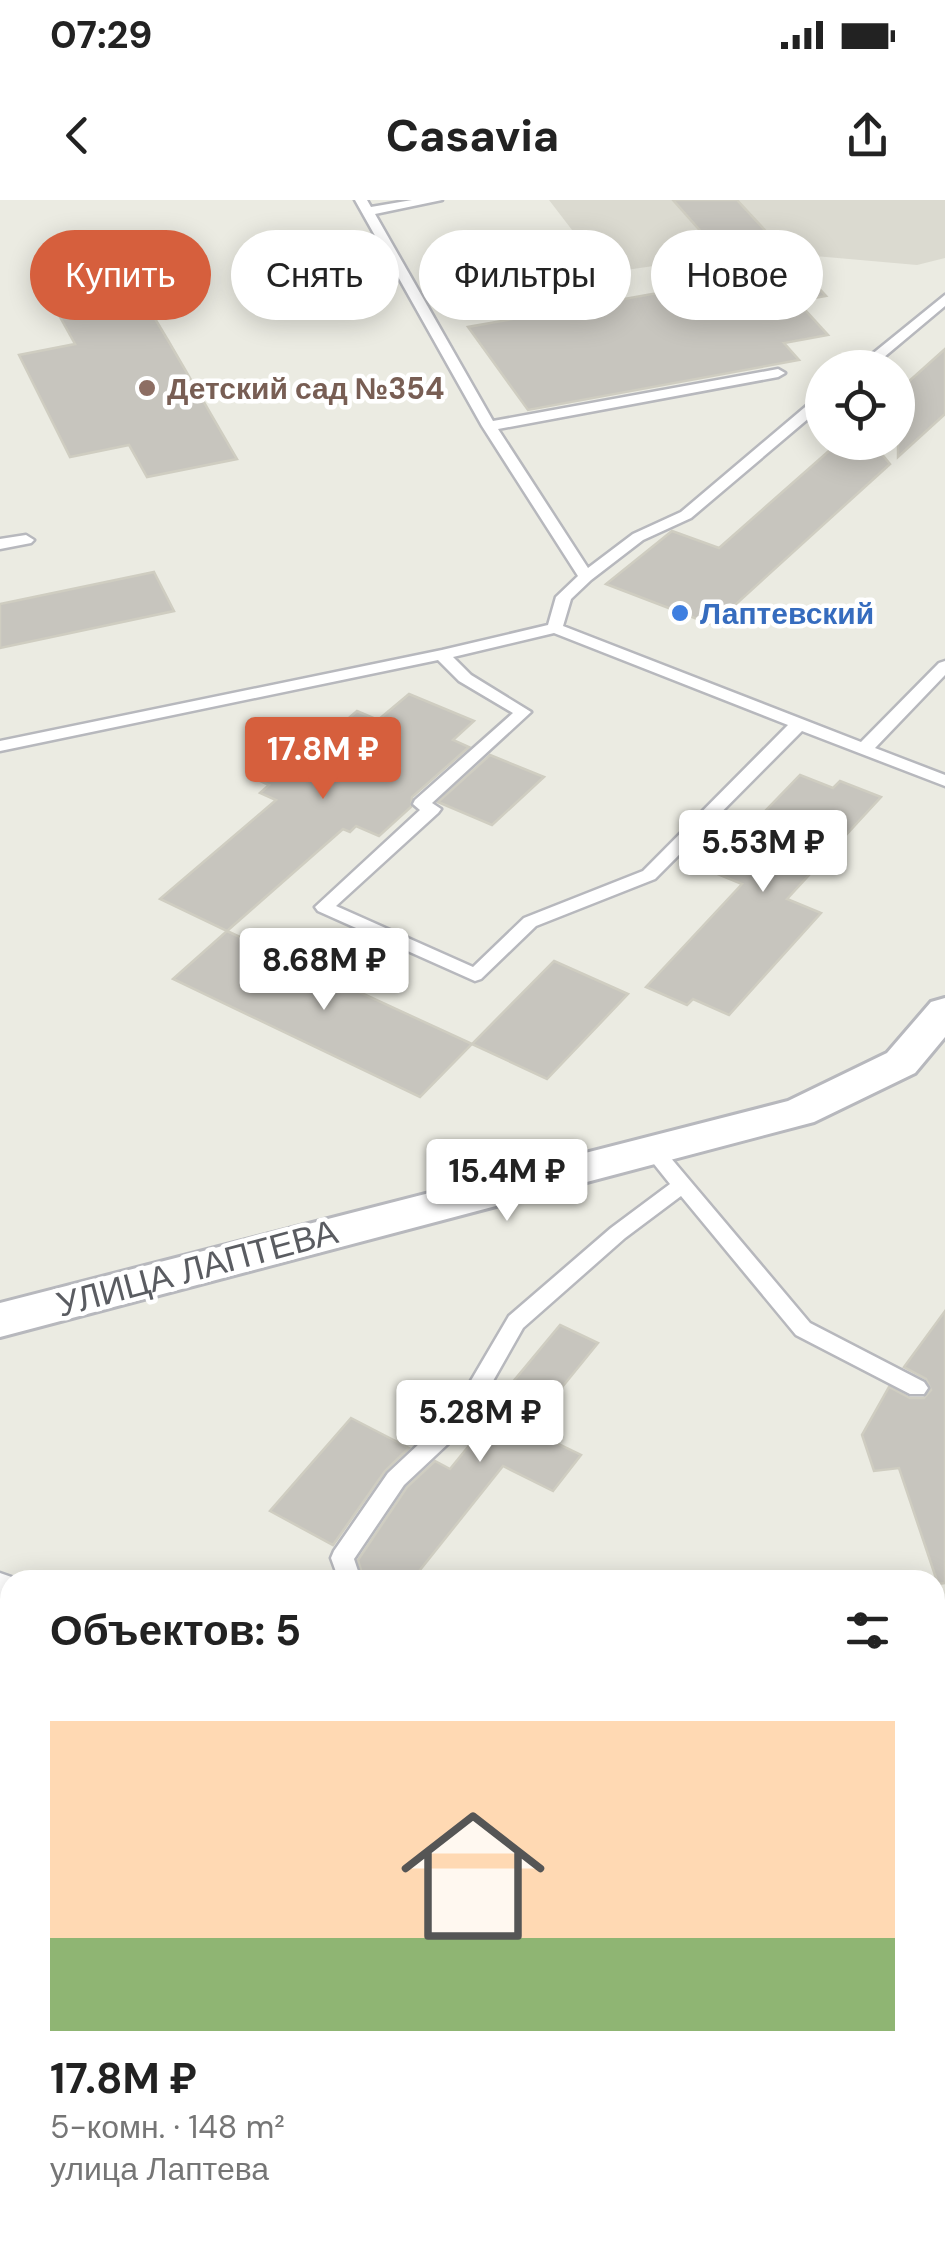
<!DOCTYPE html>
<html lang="ru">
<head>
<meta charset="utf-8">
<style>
	:root { --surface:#fff; --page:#f2f2f2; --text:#222; --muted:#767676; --accent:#d65f3d }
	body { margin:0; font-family:"DM Sans",sans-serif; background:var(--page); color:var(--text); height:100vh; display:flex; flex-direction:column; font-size:38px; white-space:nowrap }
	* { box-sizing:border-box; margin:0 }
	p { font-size:32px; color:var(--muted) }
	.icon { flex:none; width:55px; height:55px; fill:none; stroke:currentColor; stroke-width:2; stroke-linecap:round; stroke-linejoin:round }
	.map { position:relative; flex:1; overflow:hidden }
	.details { position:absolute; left:0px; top:1370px; width:945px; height:672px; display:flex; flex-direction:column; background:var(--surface); border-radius:30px 30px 0 0; box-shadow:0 5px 25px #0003 }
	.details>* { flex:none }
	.hud { position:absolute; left:30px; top:30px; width:885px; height:90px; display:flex; gap:20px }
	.controls { position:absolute; left:805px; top:150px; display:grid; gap:20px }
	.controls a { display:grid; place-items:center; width:110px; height:110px; border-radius:50%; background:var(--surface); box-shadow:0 5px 25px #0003; font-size:50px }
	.price { position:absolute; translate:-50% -85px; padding:0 22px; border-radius:10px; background:#fff; color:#222; font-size:32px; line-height:65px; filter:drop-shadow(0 2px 5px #0008) }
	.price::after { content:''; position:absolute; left:50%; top:60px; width:30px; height:22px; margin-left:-15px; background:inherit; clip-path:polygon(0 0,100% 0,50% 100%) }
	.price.active { background:var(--accent); color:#fff }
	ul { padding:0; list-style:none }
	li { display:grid; align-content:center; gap:20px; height:530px; padding:0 50px }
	li span { display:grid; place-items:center; height:310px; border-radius:0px; color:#555 }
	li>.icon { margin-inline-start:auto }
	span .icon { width:180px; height:180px; fill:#fffc; stroke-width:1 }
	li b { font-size:42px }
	h2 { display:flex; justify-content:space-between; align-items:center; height:120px; padding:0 50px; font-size:42px }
	.pill { padding:0 35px; border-radius:45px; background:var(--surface); box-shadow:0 5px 25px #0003; font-size:35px; line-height:90px }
	.pill.active { background:var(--accent); color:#fff }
	.status { display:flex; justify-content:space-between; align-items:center; height:70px; padding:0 50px; background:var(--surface); direction:ltr }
	.status svg { height:28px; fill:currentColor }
	header { display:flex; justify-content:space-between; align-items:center; height:130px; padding:0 50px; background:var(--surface); font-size:45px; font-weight:700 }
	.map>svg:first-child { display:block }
	.education { fill:#dbdad0 }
	.building { fill:#c7c5be; stroke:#cfcdc1; stroke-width:2.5 }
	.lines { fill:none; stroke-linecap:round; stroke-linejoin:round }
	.service-casing { stroke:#b7b8bd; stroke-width:5 }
	.minor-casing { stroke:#b7b8bd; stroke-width:6 }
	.secondary-casing { stroke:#b7b9bf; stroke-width:5 }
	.path { stroke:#9ac1ab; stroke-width:8; stroke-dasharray:12 6; stroke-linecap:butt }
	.service { fill:#fff; fill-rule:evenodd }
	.minor { fill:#fff; fill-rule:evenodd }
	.secondary { fill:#fff; fill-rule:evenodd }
	.education-dot { fill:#8d6e63; stroke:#fff; stroke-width:4 }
	.shop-dot { fill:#3f7fe0; stroke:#fff; stroke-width:4 }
	.labels { text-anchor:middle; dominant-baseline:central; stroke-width:9; stroke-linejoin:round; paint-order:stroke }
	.far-education-label { font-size:30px; font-weight:bold; fill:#785e54; stroke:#fff; text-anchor:start }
	.far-shop-label { font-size:30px; font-weight:bold; fill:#366cbe; stroke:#fff; text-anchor:start }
	.street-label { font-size:35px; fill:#5a5c61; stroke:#fff }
</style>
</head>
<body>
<div class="status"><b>07:29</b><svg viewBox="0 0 49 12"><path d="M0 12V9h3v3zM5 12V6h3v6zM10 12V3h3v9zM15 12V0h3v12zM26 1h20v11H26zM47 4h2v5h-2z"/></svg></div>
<header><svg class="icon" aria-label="back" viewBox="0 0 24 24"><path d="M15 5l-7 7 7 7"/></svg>Casavia<svg class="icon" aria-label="share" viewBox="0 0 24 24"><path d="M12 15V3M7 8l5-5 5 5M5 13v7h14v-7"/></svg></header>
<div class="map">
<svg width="945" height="2041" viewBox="0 0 945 2041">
	<rect width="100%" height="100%" fill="#ebebe2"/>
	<path class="education" d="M549,0H945V58L917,65L758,51L605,73Z"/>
	<path class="building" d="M673,0H737L826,96L797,101L828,135L784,143L799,160L528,210L468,127L742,78Z
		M145,102L169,142L237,259L147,277L129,245L70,257L19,155L75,144L60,117Z
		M945,149V214L898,257V191Z
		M839,242H872L890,264L713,425L606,384L672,331L719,348Z
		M154,372L174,411L0,448V404Z
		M409,494L474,521L453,540L469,547L412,597L411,607L379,636L356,626L350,632L343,629L227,731L160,699L276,600L260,593L269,585L249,576L310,526L329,535L357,511L378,520Z
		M490,555L544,577L492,625L438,602Z
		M800,575L833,588L840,581L881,597L787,699L821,713L729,815L693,799L687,805L646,787L742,684L708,670Z
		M227,731L472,844L420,897L173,779Z
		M554,761L628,794L547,879L472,844Z
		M945,1111V1383L938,1384L899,1268L874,1271L862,1235L889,1187L910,1198H924L931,1190L926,1179L904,1167Z
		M560,1125L598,1143L528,1229L581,1255L553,1291L503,1266L412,1380H364L358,1360L407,1287L435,1261L450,1269L498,1210L492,1207Z
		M351,1218L409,1248L385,1271L333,1345L270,1311Z"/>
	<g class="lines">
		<g class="service-casing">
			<path id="service" d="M355,0H367L371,7L412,0H442L375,14L493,221L778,169L785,173L778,177L498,229L588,368L633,334L681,312L817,197L822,196V207L691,318L643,340L591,380L571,399L563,426L861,542L939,463L945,461V475L875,548L945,575V586L802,531L655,679L536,726L481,779L475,781L318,711L315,707L420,610L413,604L415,600L513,513L459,481L438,460L0,551V541L442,450L548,425L556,397L578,376L482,226ZM554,433L788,525L643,671L524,718L473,767L336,706L438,613L441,609L432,603L531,512L471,475L453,457Z
				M945,95V106L871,168H855Z
				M26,335L34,340L31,343L0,349V339Z
				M652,942L659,944L810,1123L924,1182L928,1188L924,1194H910L796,1135L681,996L625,1038L523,1128L468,1225L404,1285L354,1359L361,1380H339L331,1358L334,1351L388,1273L452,1213L509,1116L611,1028L670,984L642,949Z"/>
		</g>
		<g class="minor-casing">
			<path id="minor" d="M945,798V837L915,873L814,922L0,1137V1103L788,901L887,853L931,802Z"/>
		</g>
		<g class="secondary-casing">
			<path id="secondary" d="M0,1373L20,1380H10V1457L0,1453Z
				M945,1847V1917L935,1919V1849Z
				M10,1984V2032H43L39,2041H0V1986Z
				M249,2032H325L329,2041H252Z"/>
		</g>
		<path class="path" d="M0,1841L10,1840"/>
		<use href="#service" class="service"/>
		<use href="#minor" class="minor"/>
		<use href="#secondary" class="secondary"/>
	</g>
	<circle class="education-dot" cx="147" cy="188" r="10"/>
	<circle class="shop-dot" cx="680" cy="413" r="10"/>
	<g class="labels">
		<g class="far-education-label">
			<text x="167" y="188">Детский сад №354</text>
		</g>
		<g class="far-shop-label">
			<text x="700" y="413">Лаптевский</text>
		</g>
		<g class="street-label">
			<text transform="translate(197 1068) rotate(-15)">УЛИЦА ЛАПТЕВА</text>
		</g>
	</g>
</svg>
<div class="controls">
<a><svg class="icon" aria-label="locate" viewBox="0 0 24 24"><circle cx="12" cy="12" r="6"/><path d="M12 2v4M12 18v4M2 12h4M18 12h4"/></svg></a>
</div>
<b class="price active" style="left:323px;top:602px">17.8M ₽</b>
<b class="price" style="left:763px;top:695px">5.53M ₽</b>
<b class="price" style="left:324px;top:813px">8.68M ₽</b>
<b class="price" style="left:507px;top:1024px">15.4M ₽</b>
<b class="price" style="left:480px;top:1265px">5.28M ₽</b>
<div class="hud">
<a class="pill active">Купить</a>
<a class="pill">Снять</a>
<a class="pill">Фильтры</a>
<a class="pill">Новое</a>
</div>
<section class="details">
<h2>Объектов: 5<svg class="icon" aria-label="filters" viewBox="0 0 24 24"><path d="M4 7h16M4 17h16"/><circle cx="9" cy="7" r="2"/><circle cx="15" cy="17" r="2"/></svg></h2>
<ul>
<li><span style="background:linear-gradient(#ffd9b3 70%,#8fb573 0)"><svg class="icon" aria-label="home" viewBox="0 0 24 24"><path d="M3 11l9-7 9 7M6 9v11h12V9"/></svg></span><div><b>17.8M ₽</b><p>5-комн. · 148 m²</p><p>улица Лаптева</p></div></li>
</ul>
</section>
</div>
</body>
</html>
